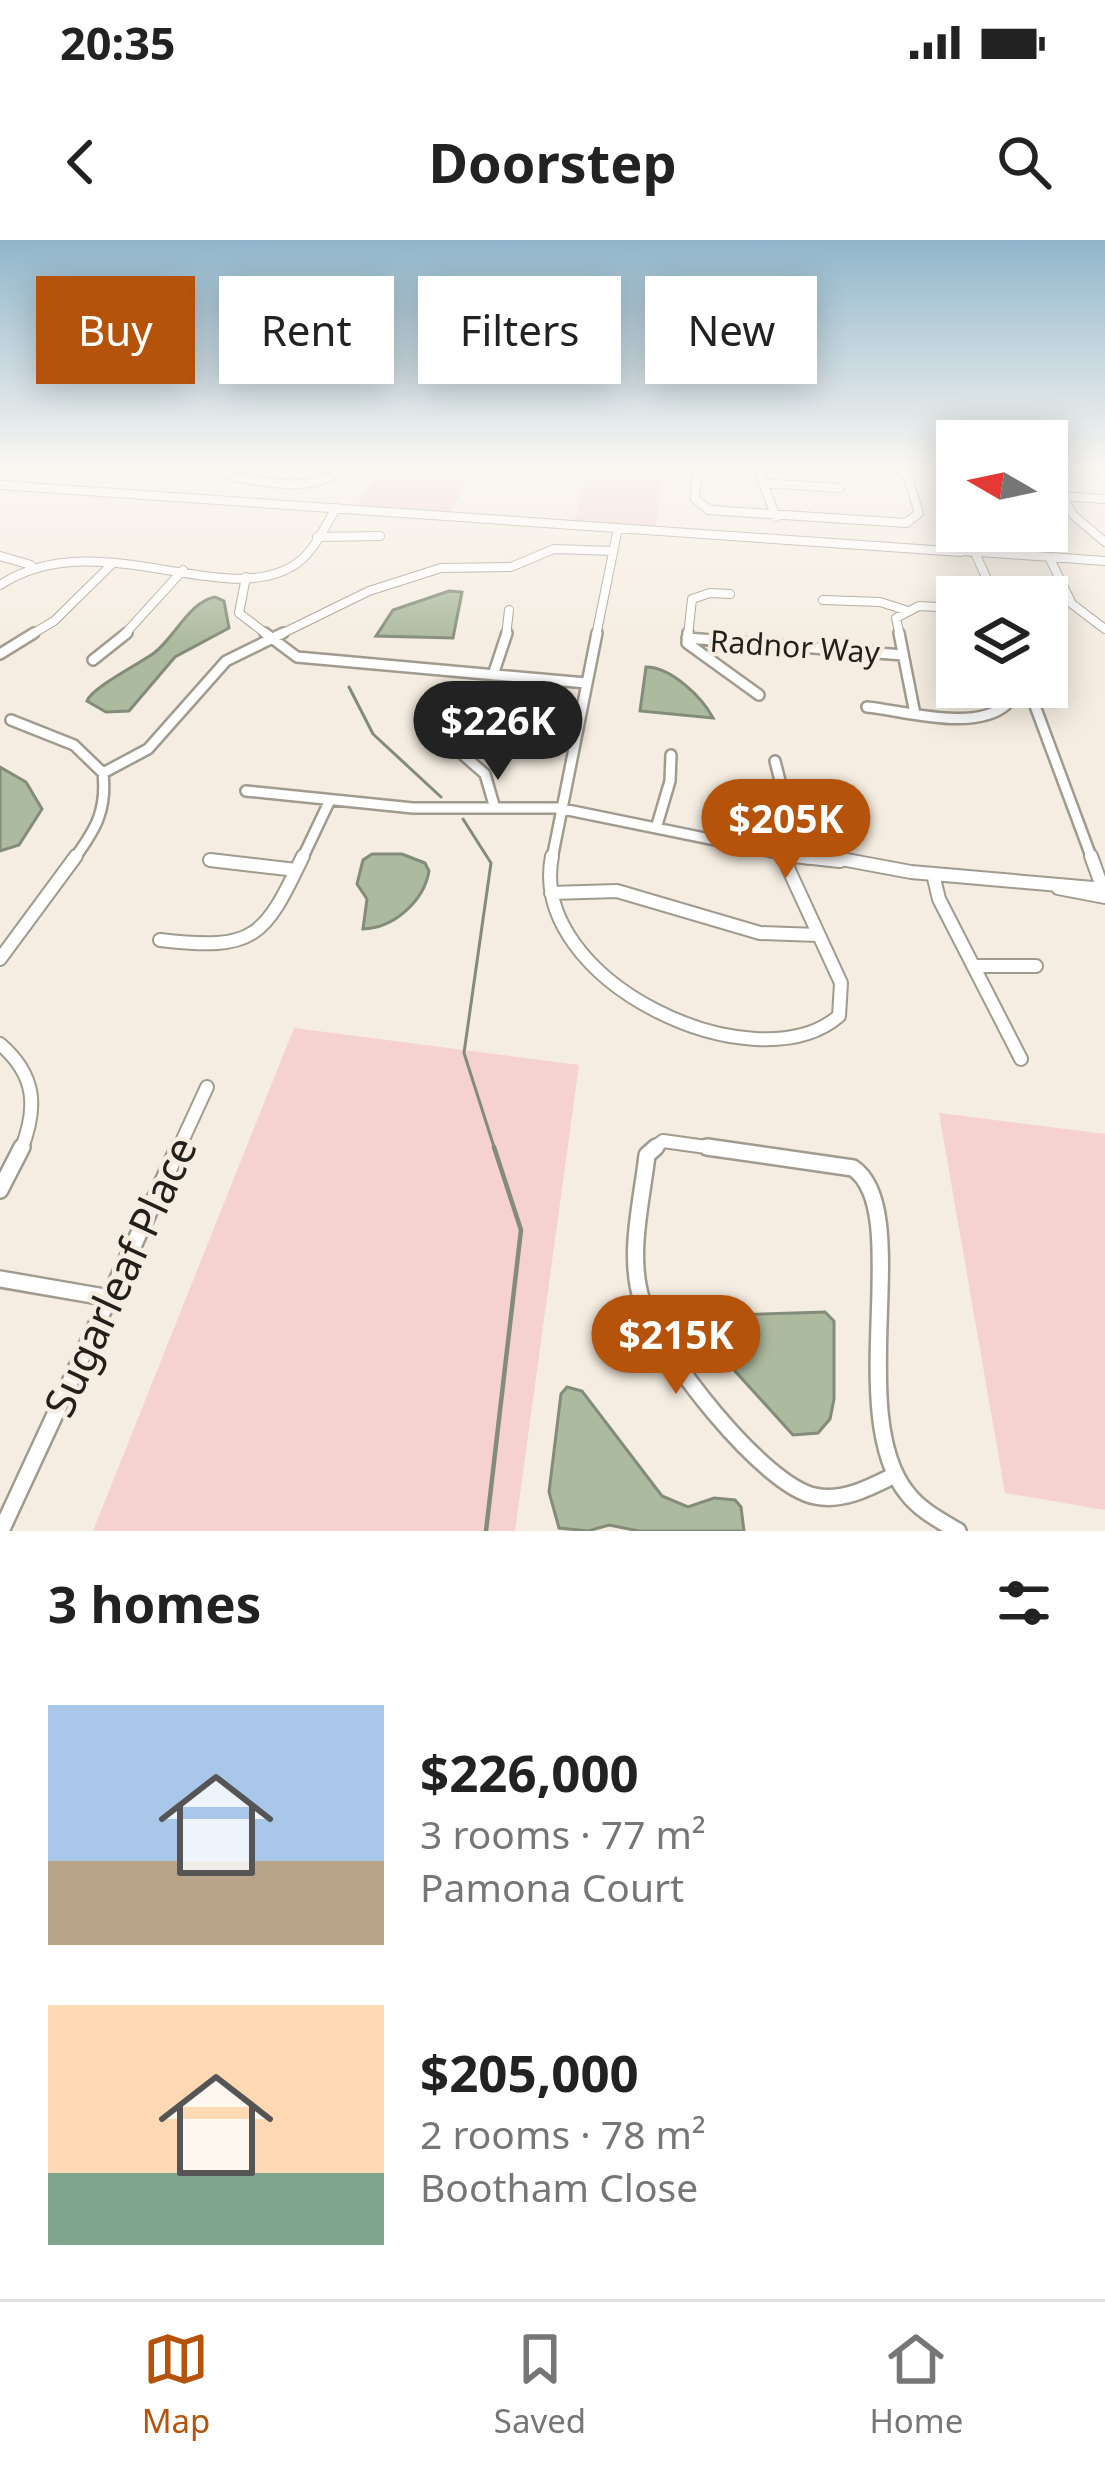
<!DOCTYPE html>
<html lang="en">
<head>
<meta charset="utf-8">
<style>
	:root { --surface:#fff; --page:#f2f2f2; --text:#222; --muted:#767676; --line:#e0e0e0; --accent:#b45309 }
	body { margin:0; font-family:"Noto Sans",sans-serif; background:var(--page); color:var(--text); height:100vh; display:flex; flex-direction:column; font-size:45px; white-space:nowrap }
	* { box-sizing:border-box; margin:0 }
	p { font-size:39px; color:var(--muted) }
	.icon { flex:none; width:66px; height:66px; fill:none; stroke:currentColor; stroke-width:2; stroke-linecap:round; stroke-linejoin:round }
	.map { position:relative; height:1291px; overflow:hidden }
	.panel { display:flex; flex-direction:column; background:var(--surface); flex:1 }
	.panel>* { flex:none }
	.guide { position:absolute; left:36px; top:36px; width:1035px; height:108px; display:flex; gap:24px }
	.needle { width:78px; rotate:279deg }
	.tools { position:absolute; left:936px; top:180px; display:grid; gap:24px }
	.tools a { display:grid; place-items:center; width:132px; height:132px; border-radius:0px; background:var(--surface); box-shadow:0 6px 30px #0003; font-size:60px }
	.price { position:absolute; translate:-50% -102px; padding:0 27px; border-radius:42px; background:var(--accent); color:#fff; font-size:39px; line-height:78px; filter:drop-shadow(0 3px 6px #0008) }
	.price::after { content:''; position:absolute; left:50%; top:72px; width:36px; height:27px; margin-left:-18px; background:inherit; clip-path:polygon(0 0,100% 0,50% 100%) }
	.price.current { background:#222; color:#fff }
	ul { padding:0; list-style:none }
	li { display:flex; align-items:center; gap:36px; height:300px; padding:0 48px }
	li span { display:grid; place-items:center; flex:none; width:336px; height:240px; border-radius:0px; color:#555 }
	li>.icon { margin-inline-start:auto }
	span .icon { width:144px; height:144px; fill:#fffc; stroke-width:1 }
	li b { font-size:51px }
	h2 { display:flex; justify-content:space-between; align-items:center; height:144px; padding:0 48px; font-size:51px }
	.tag { padding:0 42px; border-radius:0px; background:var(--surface); box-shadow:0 6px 30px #0003; font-size:42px; line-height:108px }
	.tag.current { background:var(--accent); color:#fff }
	.status { display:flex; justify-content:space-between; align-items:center; height:84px; padding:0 60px; background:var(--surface); direction:ltr }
	.status svg { height:33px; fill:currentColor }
	header { display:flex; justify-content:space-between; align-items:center; height:156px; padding:0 48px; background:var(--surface); font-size:54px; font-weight:700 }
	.menu { display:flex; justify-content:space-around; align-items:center; height:168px; border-top:3px solid var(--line); background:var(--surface); font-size:33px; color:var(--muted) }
	.menu a { display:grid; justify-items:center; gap:6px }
	.menu .current { color:var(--accent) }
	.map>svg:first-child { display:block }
	.green { fill:#f5d2cf }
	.water { fill:#acba9f; stroke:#838c78; stroke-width:3 }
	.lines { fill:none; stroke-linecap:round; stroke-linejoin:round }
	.stream-far1 { stroke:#838c78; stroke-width:3 }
	.stream { stroke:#838c78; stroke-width:4.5 }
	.minor-far3-casing { stroke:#a19a8f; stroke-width:10 }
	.minor-far2-casing { stroke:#a19a8f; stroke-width:14 }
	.minor-far1-casing { stroke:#a19a8f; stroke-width:16 }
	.minor-casing { stroke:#a19a8f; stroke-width:20 }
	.minor-far3 { stroke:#fff; stroke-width:8 }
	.minor-far2 { stroke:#fff; stroke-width:9 }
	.minor-far1 { stroke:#fff; stroke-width:12 }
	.minor { stroke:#fff; stroke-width:15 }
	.labels { text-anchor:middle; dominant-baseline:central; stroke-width:9; stroke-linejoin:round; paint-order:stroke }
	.far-street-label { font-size:30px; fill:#23201c; stroke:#f5ede1 }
	.near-street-label { font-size:42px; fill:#23201c; stroke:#f5ede1 }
</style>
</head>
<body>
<div class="status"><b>20:35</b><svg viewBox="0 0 49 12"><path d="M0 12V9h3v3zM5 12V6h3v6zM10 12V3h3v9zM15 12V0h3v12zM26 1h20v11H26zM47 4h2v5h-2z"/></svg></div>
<header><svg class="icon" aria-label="back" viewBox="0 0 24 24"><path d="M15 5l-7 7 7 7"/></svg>Doorstep<svg class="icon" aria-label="search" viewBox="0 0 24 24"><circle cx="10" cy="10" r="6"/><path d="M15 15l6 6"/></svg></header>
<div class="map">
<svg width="1105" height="1291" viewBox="0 0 1105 1291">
	<rect width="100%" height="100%" fill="#f5ede1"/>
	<path class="green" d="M384,225H474L450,275L355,268Z
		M589,225H665L655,288L574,283Z
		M294,788L579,825L515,1291H93Z
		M939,873L1105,894V1270L1005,1253Z"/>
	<path class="water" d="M449,351L462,352L453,398L376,396L393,370Z
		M215,357L224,361L229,388L175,417L129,471L106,472L87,461C91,448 139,424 154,413C174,398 190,361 215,357Z
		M646,427C671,427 702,457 713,478L640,471Z
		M0,527L26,542L42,569L19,605L0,611Z
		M372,614H402L425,623L429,631C424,661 394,688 363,689L367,659L357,644L363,620Z
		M825,1072L834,1081V1159L830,1179L818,1193L793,1195L724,1119L712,1090L718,1079L732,1075Z
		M567,1147L582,1151L662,1256L688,1267L714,1258L735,1260L741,1267L744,1291H639L609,1285L588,1291L559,1288L549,1252L561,1154Z"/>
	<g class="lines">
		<path class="stream-far1" d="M349,447L373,494L441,557
			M463,579L491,623L464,813L495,910"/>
		<path class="stream" d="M486,1291L521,990L494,907"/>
		<g class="minor-far3-casing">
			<path id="minor-far3" d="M41,225H72
				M226,225L225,233L234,237C272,243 316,255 346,225
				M697,225L695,259L709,270L906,283L919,273L907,235L890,225
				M756,225L776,277
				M945,225L957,257
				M1082,225L1054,239L1073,275L1105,302
				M150,230L156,225
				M762,243L840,248
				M0,245L961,312
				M1047,255L1105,259
				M969,291L977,308
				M317,297L380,296
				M969,306L979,309V313L959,310Z
				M980,312L1105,321
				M976,315L995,357
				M0,316L31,325
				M1049,317L1072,364L1105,389
				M246,337L239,373L269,396
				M0,345C95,283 220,368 291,327C313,315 324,288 336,268
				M823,360L880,362L905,370
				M29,396L54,381L111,325
				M123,396L183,330
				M277,396L369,351L441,328L511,327L554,309L613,311
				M506,396L509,370
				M596,396L618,288
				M688,396L692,359L710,353L730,354
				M900,396L896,378L919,366L957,368"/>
		</g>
		<g class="minor-far2-casing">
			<path id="minor-far2" d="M265,393L297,417L586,443
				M688,393L687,403L759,455
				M899,393L915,474
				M687,398L903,415
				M0,414L34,393
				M93,420L127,393
				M493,435L507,393
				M1028,447L1092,619
				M867,467C906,471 974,492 1006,465L1001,447
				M11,480L74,505L103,533
				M438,493L485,534L494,565
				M775,521L790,580L788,619
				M246,551L413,568H558L808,619
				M657,585L670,541L671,515
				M739,603H780L835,619
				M74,619C96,589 107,570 103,533L148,509L226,421L283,393
				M302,619L330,560
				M552,619L597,393"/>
		</g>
		<g class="minor-far1-casing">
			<path id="minor-far1" d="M552,616C527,741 755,848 839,776L841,743L788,628L789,616
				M794,616L840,621
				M825,616L911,632L1105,649
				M1091,616L1104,652
				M210,620L296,630
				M933,634L939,659L1021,819
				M1058,648L1105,657
				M551,653L617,651L760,693L818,695
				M160,700C255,711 264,698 303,616
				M0,719L76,616
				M973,726H1036
				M0,804C36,835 38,867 21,910
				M178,910L207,847
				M652,910L663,901L728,910"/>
		</g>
		<g class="minor-casing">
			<path id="minor" d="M656,907L647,915C642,961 627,1015 642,1061C658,1111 763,1246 815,1256C842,1262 869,1248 893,1236
				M707,907L853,928C915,970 843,1173 907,1253C920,1270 939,1280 958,1291
				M0,950L22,907
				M0,1039L110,1058
				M1,1291L179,907"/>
		</g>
		<use href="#minor-far3" class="minor-far3"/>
		<use href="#minor-far2" class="minor-far2"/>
		<use href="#minor-far1" class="minor-far1"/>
		<use href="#minor" class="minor"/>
	</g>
	<linearGradient id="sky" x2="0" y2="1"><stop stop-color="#90b6cb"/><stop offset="0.56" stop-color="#faf7f2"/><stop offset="1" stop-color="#faf7f2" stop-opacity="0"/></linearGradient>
	<rect width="1105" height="405" fill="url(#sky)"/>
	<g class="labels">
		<g class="far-street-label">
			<text transform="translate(795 406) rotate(4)">Radnor Way</text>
		</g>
		<g class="near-street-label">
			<text transform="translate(119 1036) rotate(-65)">Sugarleaf Place</text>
		</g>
	</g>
</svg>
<div class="tools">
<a><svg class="needle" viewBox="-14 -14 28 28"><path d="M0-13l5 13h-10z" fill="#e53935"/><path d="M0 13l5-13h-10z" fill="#767676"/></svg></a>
<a><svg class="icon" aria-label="layers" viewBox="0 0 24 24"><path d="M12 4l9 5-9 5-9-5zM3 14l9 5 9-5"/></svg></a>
</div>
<b class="price current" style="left:498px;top:543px">$226K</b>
<b class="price" style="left:786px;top:641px">$205K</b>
<b class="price" style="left:676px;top:1157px">$215K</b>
<div class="guide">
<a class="tag current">Buy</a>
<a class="tag">Rent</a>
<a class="tag">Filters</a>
<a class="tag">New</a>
</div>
</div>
<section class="panel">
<h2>3 homes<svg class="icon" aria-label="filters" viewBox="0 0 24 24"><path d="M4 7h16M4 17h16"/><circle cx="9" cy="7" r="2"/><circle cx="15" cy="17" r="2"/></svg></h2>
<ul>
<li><span style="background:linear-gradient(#a9c7e8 65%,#b9a48a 0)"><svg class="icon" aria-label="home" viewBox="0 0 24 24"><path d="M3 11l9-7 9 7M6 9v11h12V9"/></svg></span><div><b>$226,000</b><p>3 rooms · 77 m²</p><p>Pamona Court</p></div></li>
<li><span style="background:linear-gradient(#ffd9b3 70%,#7fa58c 0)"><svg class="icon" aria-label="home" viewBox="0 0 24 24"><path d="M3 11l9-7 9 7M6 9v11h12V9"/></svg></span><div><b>$205,000</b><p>2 rooms · 78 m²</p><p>Bootham Close</p></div></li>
</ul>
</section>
<nav class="menu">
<a class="current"><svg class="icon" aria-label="map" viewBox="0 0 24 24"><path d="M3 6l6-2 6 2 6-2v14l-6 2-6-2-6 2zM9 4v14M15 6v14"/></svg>Map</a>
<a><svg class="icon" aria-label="saved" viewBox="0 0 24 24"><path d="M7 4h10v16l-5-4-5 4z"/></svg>Saved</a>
<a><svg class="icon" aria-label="home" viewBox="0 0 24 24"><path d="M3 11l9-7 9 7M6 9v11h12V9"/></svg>Home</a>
</nav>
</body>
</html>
